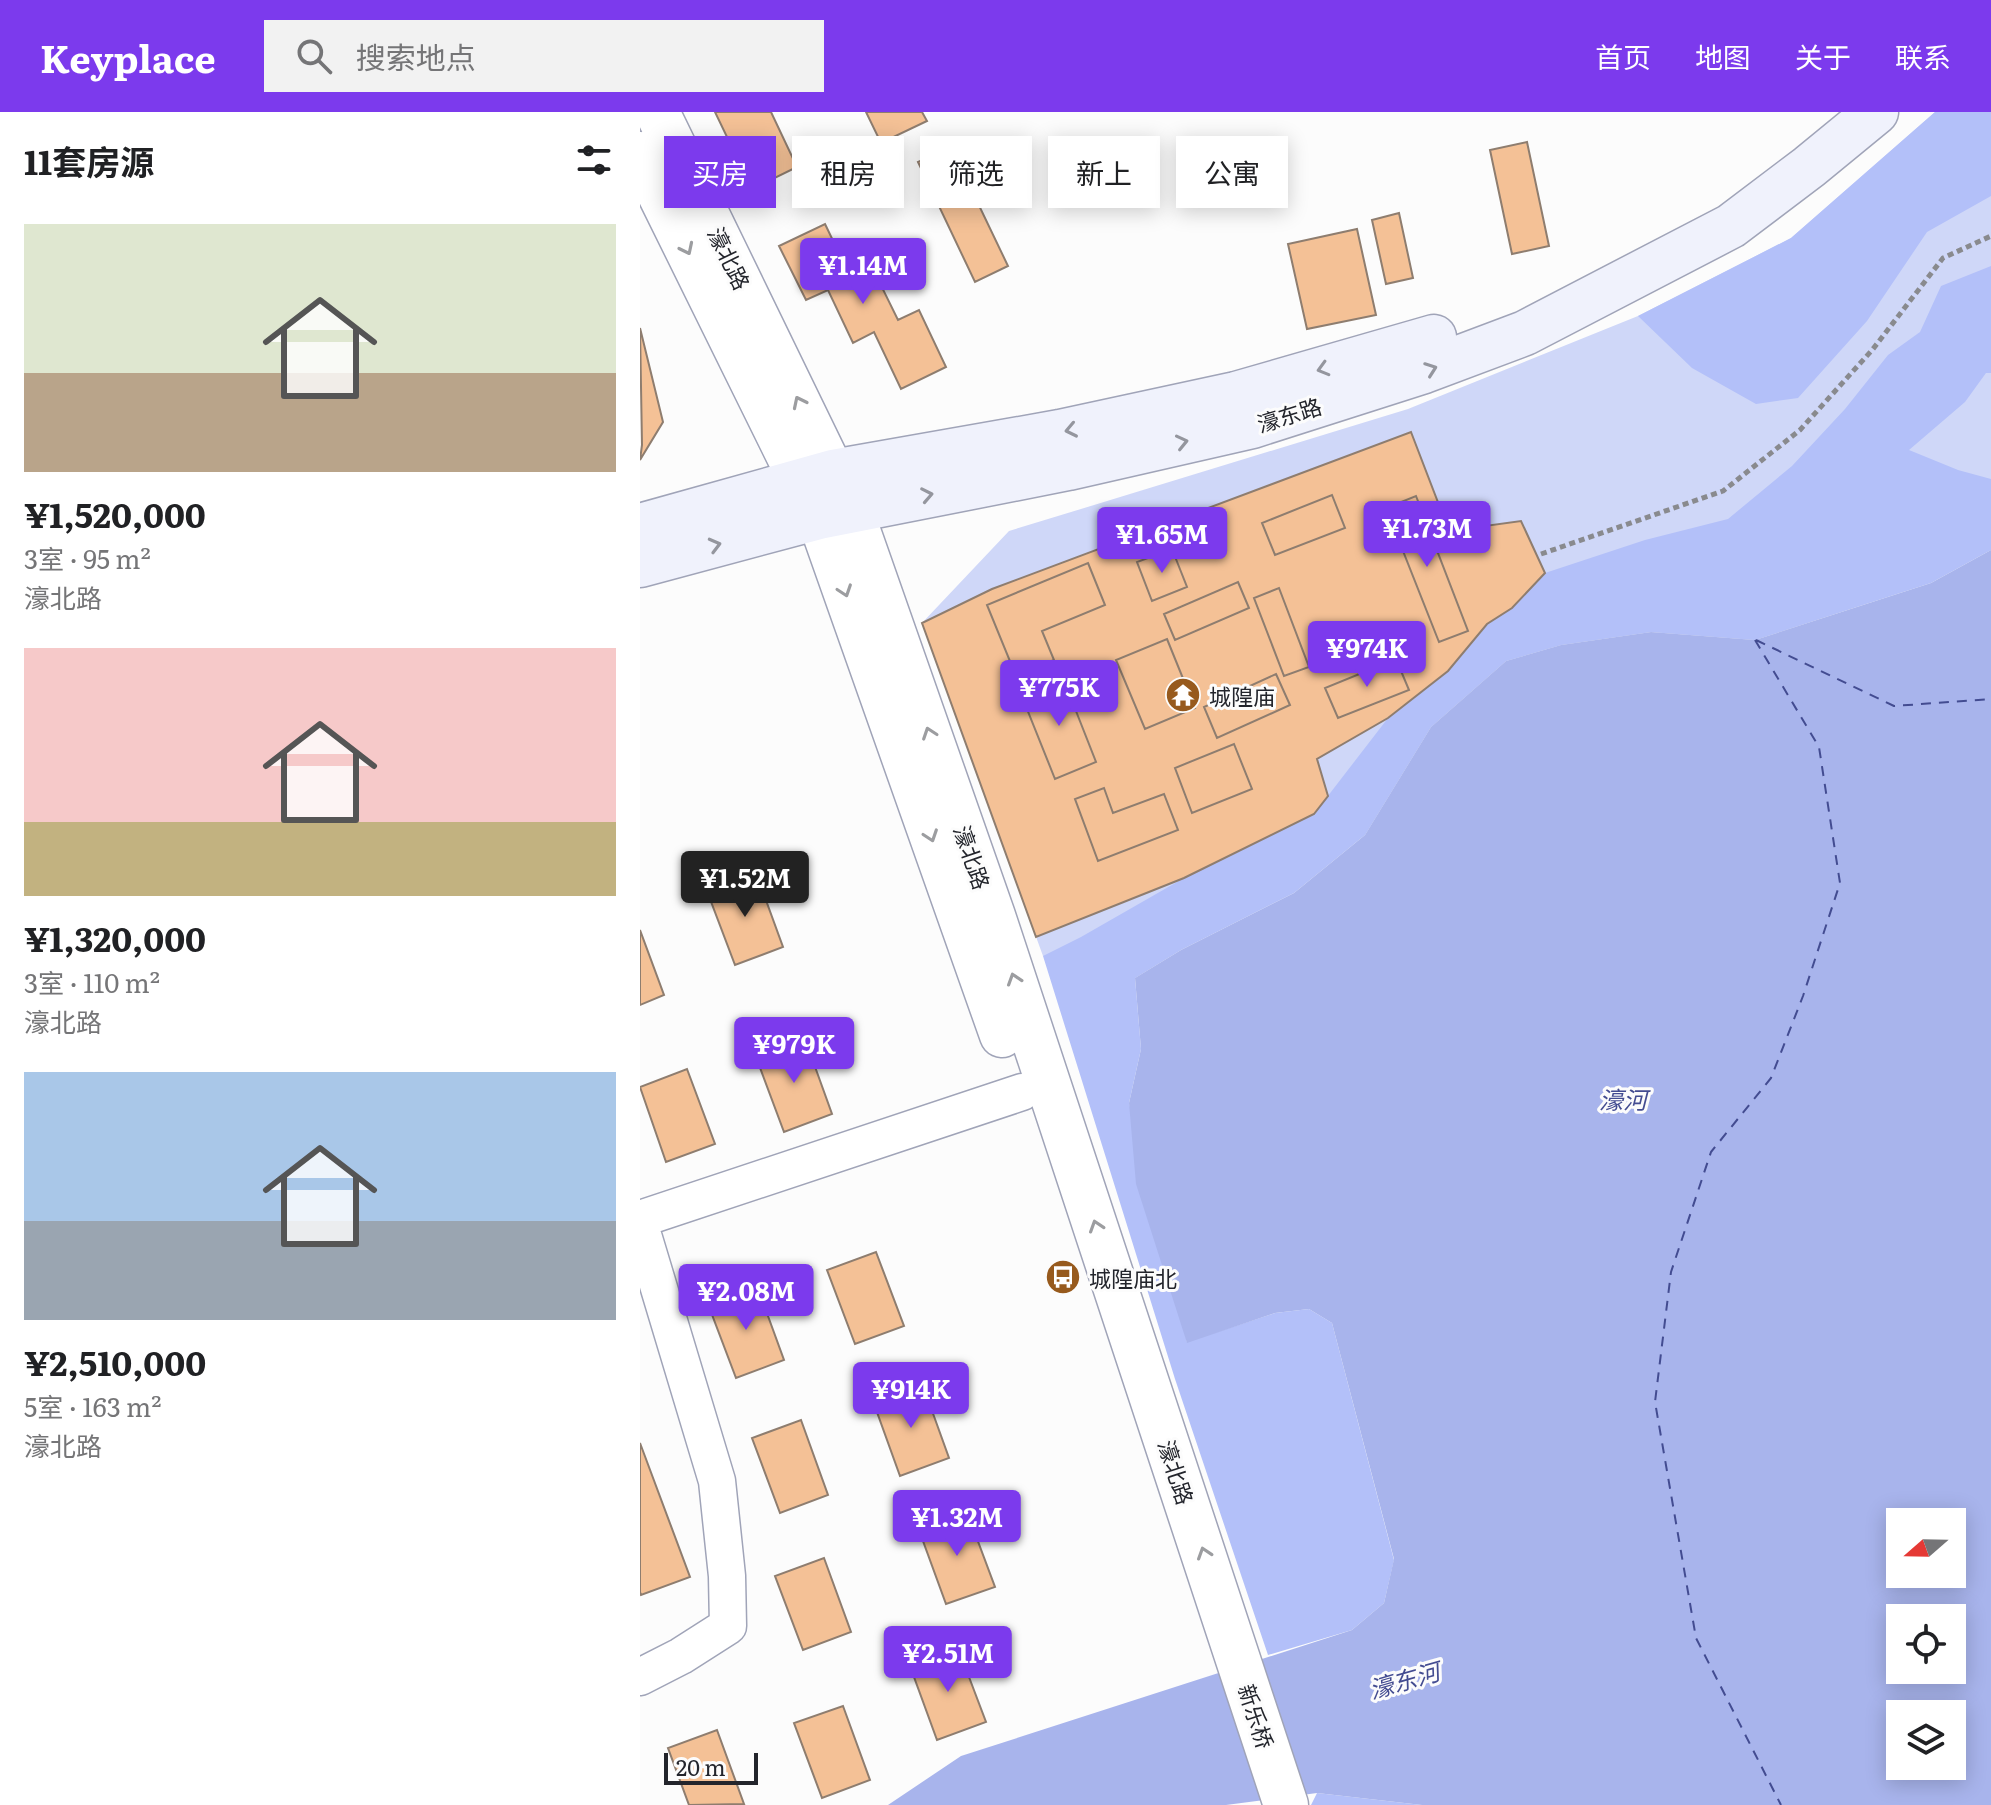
<!DOCTYPE html>
<html lang="zh">
<head>
<meta charset="utf-8">
<style>
	:root { --surface:#fff; --page:#f2f2f2; --text:#202124; --muted:#757577; --accent:#7c3aed }
	body { margin:0; font-family:Literata,"Noto Sans SC",serif; background:var(--page); color:var(--text); height:100vh; display:flex; flex-direction:column; font-size:30px; white-space:nowrap }
	* { box-sizing:border-box; margin:0 }
	p { font-size:26px; color:var(--muted) }
	.icon { flex:none; width:44px; height:44px; fill:none; stroke:currentColor; stroke-width:2; stroke-linecap:round; stroke-linejoin:round }
	.map { position:relative; flex:1; overflow:hidden }
	.drawer { display:flex; flex-direction:column; background:var(--surface); width:640px }
	.drawer>* { flex:none }
	.top-card { position:absolute; left:24px; top:24px; width:760px; height:72px; display:flex; gap:16px }
	.needle { width:52px; rotate:250deg }
	.controls { position:absolute; left:1246px; top:1396px; display:grid; gap:16px }
	.controls a { display:grid; place-items:center; width:80px; height:80px; border-radius:0px; background:var(--surface); box-shadow:0 4px 20px #0003; font-size:40px }
	.scale { position:absolute; left:24px; bottom:20px; width:94px; box-sizing:border-box; padding-left:8px; border:4px solid #23252c; border-top:0; font-size:22px; line-height:28px; white-space:nowrap; color:#23252c; -webkit-text-stroke:6px #fcfcfc; paint-order:stroke }
	.price { position:absolute; translate:-50% -68px; padding:0 18px; border-radius:8px; background:var(--accent); color:#fff; font-size:26px; line-height:52px; filter:drop-shadow(0 2px 4px #0008) }
	.price::after { content:''; position:absolute; left:50%; top:48px; width:24px; height:18px; margin-left:-12px; background:inherit; clip-path:polygon(0 0,100% 0,50% 100%) }
	.price.active { background:#222; color:#fff }
	ul { padding:0; list-style:none }
	li { display:grid; align-content:center; gap:16px; height:424px; padding:0 24px }
	li span { display:grid; place-items:center; height:248px; border-radius:0px; color:#555 }
	li>.icon { margin-inline-start:auto }
	span .icon { width:144px; height:144px; fill:#fffc; stroke-width:1 }
	li b { font-size:34px }
	h2 { display:flex; justify-content:space-between; align-items:center; height:96px; padding:0 24px; font-size:34px }
	.pill { padding:0 28px; border-radius:0px; background:var(--surface); box-shadow:0 4px 20px #0003; font-size:28px; line-height:72px }
	.pill.active { background:var(--accent); color:#fff }
	header { display:flex; align-items:center; gap:48px; box-sizing:border-box; height:112px; padding:0 40px; background:var(--accent); color:#fff }
	header strong { font-size:38px }
	nav { display:flex; gap:44px; margin-inline-start:auto; font-size:28px }
	.search { width:560px; height:72px; background:var(--page); display:flex; align-items:center; gap:20px; box-sizing:border-box; padding:0 28px; border-radius:0px; color:var(--muted); font-size:30px }
	main { display:flex; flex:1; min-height:0 }
	.map>svg:first-child { display:block }
	.green { fill:#cfd7f8 }
	.forest { fill:#b3c0f9 }
	.water { fill:#a8b4ec; fill-rule:evenodd }
	.lines { fill:none; stroke-linecap:round; stroke-linejoin:round }
	.ferry { stroke:#434c91; stroke-width:2; stroke-dasharray:10 8; stroke-linecap:butt }
	.building { fill:#f4c196; stroke:#8e7d6f; stroke-width:2 }
	.minor-casing { stroke:#a0a4b8; stroke-width:39 }
	.tertiary-casing { stroke:#a0a4b8; stroke-width:47 }
	.secondary-casing { stroke:#a0a4b8; stroke-width:47 }
	.path { stroke:#898a8e; stroke-width:5; stroke-dasharray:6 4; stroke-linecap:butt }
	.minor { stroke:#fff; stroke-width:36 }
	.tertiary { stroke:#fff; stroke-width:44 }
	.secondary { stroke:#f0f2fc; stroke-width:44 }
	.oneway { stroke:#9c9da0 }
	.oneway2 { stroke:#94969e }
	.labels { text-anchor:middle; dominant-baseline:central; stroke-width:6; stroke-linejoin:round; paint-order:stroke }
	.street-label { font-size:22px; fill:#23252c; stroke:#fcfcfc }
	.poi-label { font-size:22px; fill:#23252c; stroke:#fcfcfc; text-anchor:start }
	.water-label { font-size:24px; font-style:italic; fill:#434c91; stroke:#fcfcfc }
</style>
</head>
<body>
<header>
<strong>Keyplace</strong>
<div class="search"><svg class="icon" aria-label="search" viewBox="0 0 24 24"><circle cx="10" cy="10" r="6"/><path d="M15 15l6 6"/></svg>搜索地点</div>
<nav><a>首页</a><a>地图</a><a>关于</a><a>联系</a></nav>
</header>
<main>
<section class="drawer">
<h2>11套房源<svg class="icon" aria-label="filters" viewBox="0 0 24 24"><path d="M4 7h16M4 17h16"/><circle cx="9" cy="7" r="2"/><circle cx="15" cy="17" r="2"/></svg></h2>
<ul>
<li><span style="background:linear-gradient(#dfe7d0 60%,#b9a48a 0)"><svg class="icon" aria-label="home" viewBox="0 0 24 24"><path d="M3 11l9-7 9 7M6 9v11h12V9"/></svg></span><div><b>¥1,520,000</b><p>3室 · 95 m²</p><p>濠北路</p></div></li>
<li><span style="background:linear-gradient(#f6c9c9 70%,#c2b280 0)"><svg class="icon" aria-label="home" viewBox="0 0 24 24"><path d="M3 11l9-7 9 7M6 9v11h12V9"/></svg></span><div><b>¥1,320,000</b><p>3室 · 110 m²</p><p>濠北路</p></div></li>
<li><span style="background:linear-gradient(#a9c7e8 60%,#9aa5b1 0)"><svg class="icon" aria-label="home" viewBox="0 0 24 24"><path d="M3 11l9-7 9 7M6 9v11h12V9"/></svg></span><div><b>¥2,510,000</b><p>5室 · 163 m²</p><p>濠北路</p></div></li>
</ul>
</section>
<div class="map">
<svg width="1351" height="1693" viewBox="0 0 1351 1693">
	<rect width="100%" height="100%" fill="#fcfcfc"/>
	<path class="green" d="M1295,0H1351V438L1233,489L1115,528L1011,520L921,533L866,549L791,615L725,723L495,866L403,844L282,511L369,419L768,297L998,204L1151,126Z"/>
	<path class="forest" d="M1295,0H1351V84L1287,120L1227,209L1158,286L1116,292L1052,256L998,204L1151,126Z
		M1351,154V261H1346L1325,290L1269,338L1318,358L1351,367V438L1291,471L1115,528L1011,520L921,533L866,549L791,615L725,723L654,781L541,838L495,866L501,937L489,991L547,1230L635,1201L669,1197L692,1211L754,1448L744,1491L712,1518L628,1543L535,1267L403,844L441,825L544,766L674,702L748,606L808,559L847,512L872,496L905,461L1005,428L1088,407L1152,354L1205,297L1248,243L1280,220L1301,174Z
		M677,1681L782,1693H671Z"/>
	<path class="water" d="M1351,438V1693H782L677,1681L586,1693H248L321,1644L712,1518L744,1491L754,1447L692,1211L669,1197L635,1201L547,1231L496,1072L489,991L501,937L495,866L541,838L654,781L725,723L791,615L866,549L921,533L1011,520L1115,528L1291,471ZM1260,1410H1312V1462H1260ZM1260,1506H1312V1558H1260ZM1260,1602H1312V1654H1260Z"/>
	<g class="lines">
		<path class="ferry" d="M1115,528L1179,635L1200,771L1163,884L1131,966L1071,1040L1031,1160L1015,1290L1056,1526L1141,1693
			M1116,528L1254,594L1351,587"/>
	</g>
	<path class="building" d="M75,0H131L157,55L112,77Z
		M226,0H282L287,9L241,31Z
		M887,30L909,134L872,142L850,38Z
		M311,35L368,154L335,170L278,50Z
		M759,101L773,166L746,172L732,108Z
		M185,112L211,166L232,155L258,208L279,198L306,255L261,277L234,220L213,231L188,178L166,188L139,134Z
		M717,117L736,203L667,217L648,132Z
		M0,216L23,310L0,348L2,333Z
		M771,320L809,419L881,409L905,461L872,496L847,512L808,559L748,606L677,647L688,684L674,702L544,766L396,825L282,511L352,477Z
		M692,383L705,416L635,443L622,411Z
		M776,384L828,519L799,530L746,396Z
		M532,437L547,475L512,489L497,450Z
		M448,451L465,493L402,519L414,548L376,564L347,493Z
		M598,470L609,496L535,528L524,502Z
		M639,476L669,555L644,564L614,486Z
		M527,527L555,596L505,617L476,548Z
		M756,547L769,578L698,606L685,576Z
		M636,562L650,593L577,626L564,595Z
		M423,566L456,650L415,667L381,582Z
		M594,632L612,677L552,701L535,656Z
		M464,676L473,701L524,682L538,718L458,749L435,687Z
		M116,761L143,835L95,853L67,779Z
		M0,818L24,883L0,893Z
		M165,927L192,1002L144,1020L116,945Z
		M47,957L75,1032L26,1050L0,975Z
		M236,1140L264,1214L215,1232L187,1158Z
		M117,1174L144,1248L96,1266L68,1192Z
		M282,1271L309,1346L260,1364L233,1289Z
		M161,1308L188,1383L140,1401L112,1326Z
		M0,1331L50,1465L1,1483L0,1480Z
		M327,1400L355,1475L306,1492L279,1418Z
		M184,1446L211,1520L163,1538L135,1464Z
		M318,1536L346,1610L297,1628L270,1554Z
		M203,1594L230,1668L182,1686L154,1611Z
		M77,1618L104,1692L49,1693L28,1636Z"/>
	<g class="lines">
		<g class="minor-casing">
			<path id="minor" d="M0,1107L382,980
				M0,1113L77,1369L87,1464L88,1514L41,1544L0,1565"/>
		</g>
		<g class="tertiary-casing">
			<path id="tertiary" d="M17,0L211,399L353,804L646,1693
				M0,42L179,405L362,923"/>
		</g>
		<g class="secondary-casing">
			<path id="secondary" d="M0,414L193,360L420,320L596,282L794,225
				M0,453L179,405L428,356L612,314L784,259L885,221L1091,114L1169,55L1236,0"/>
		</g>
		<path class="path" d="M901,442L1083,379L1160,318L1233,237L1303,146L1351,124"/>
		<use href="#minor" class="minor"/>
		<use href="#tertiary" class="tertiary"/>
		<use href="#secondary" class="secondary"/>
	</g>
	<defs><path id="oneway-chevron" d="M-2-3.5L2.5 0L-2 3.5" fill="none" stroke-width="1.6" stroke-linecap="round" stroke-linejoin="round" transform="scale(2)"/></defs>
	<g class="oneway">
		<use href="#oneway-chevron" transform="translate(47 137) rotate(64)"/>
		<use href="#oneway-chevron" transform="translate(159 290) rotate(-116)"/>
		<use href="#oneway-chevron" transform="translate(205 479) rotate(71)"/>
		<use href="#oneway-chevron" transform="translate(289 621) rotate(-109)"/>
		<use href="#oneway-chevron" transform="translate(291 724) rotate(71)"/>
		<use href="#oneway-chevron" transform="translate(374 867) rotate(-108)"/>
		<use href="#oneway-chevron" transform="translate(456 1114) rotate(-108)"/>
		<use href="#oneway-chevron" transform="translate(564 1441) rotate(-108)"/>
	</g>
	<g class="oneway2">
		<use href="#oneway-chevron" transform="translate(683 257) rotate(164)"/>
		<use href="#oneway-chevron" transform="translate(791 257) rotate(-20)"/>
		<use href="#oneway-chevron" transform="translate(431 318) rotate(168)"/>
		<use href="#oneway-chevron" transform="translate(542 330) rotate(-13)"/>
		<use href="#oneway-chevron" transform="translate(287 383) rotate(-11)"/>
		<use href="#oneway-chevron" transform="translate(75 433) rotate(-15)"/>
	</g>
	<defs>
		<g id="temple-disc" transform="scale(1.8)"><circle r="9.5" fill="#975a1d" stroke="#fcfcfc"/><path d="M0-6L5-2H3V0L6.5 2.5H4V6H1.5V3h-3V6H-4V2.5H-6.5L-3 0V-2H-5Z" fill="#fff"/></g>
		<g id="bus-disc" transform="scale(1.8)"><circle r="9.5" fill="#975a1d" stroke="#fcfcfc"/><path d="M-5-6H5V4H4V6H2V4H-2V6H-4V4H-5ZM-3.5-4V0h7V-4ZM-3.5 1.2v1.5H-2V1.2ZM2 1.2v1.5H3.5V1.2Z" fill="#fff"/></g>
	</defs>
	<g fill-rule="evenodd">
		<use href="#temple-disc" x="543" y="583"/>
		<use href="#bus-disc" x="423" y="1165"/>
	</g>
	<g class="labels">
		<g class="street-label">
			<text transform="translate(90 146) rotate(64)">濠北路</text>
			<text transform="translate(649 302) rotate(-17)">濠东路</text>
			<text transform="translate(333 745) rotate(71)">濠北路</text>
			<text transform="translate(537 1360) rotate(72)">濠北路</text>
			<text transform="translate(617 1604) rotate(72)">新乐桥</text>
		</g>
		<g class="poi-label">
			<text x="569" y="583">城隍庙</text>
			<text x="449" y="1165">城隍庙北</text>
		</g>
		<g class="water-label">
			<text x="983" y="986">濠河</text>
			<text transform="translate(764 1567) rotate(-16)">濠东河</text>
		</g>
	</g>
</svg>
<div class="controls">
<a><svg class="needle" viewBox="-14 -14 28 28"><path d="M0-13l5 13h-10z" fill="#e53935"/><path d="M0 13l5-13h-10z" fill="#757577"/></svg></a>
<a><svg class="icon" aria-label="locate" viewBox="0 0 24 24"><circle cx="12" cy="12" r="6"/><path d="M12 2v4M12 18v4M2 12h4M18 12h4"/></svg></a>
<a><svg class="icon" aria-label="layers" viewBox="0 0 24 24"><path d="M12 4l9 5-9 5-9-5zM3 14l9 5 9-5"/></svg></a>
</div>
<div class="scale">20 m</div>
<b class="price" style="left:223px;top:194px">¥1.14M</b>
<b class="price" style="left:787px;top:457px">¥1.73M</b>
<b class="price" style="left:522px;top:463px">¥1.65M</b>
<b class="price" style="left:727px;top:577px">¥974K</b>
<b class="price" style="left:419px;top:616px">¥775K</b>
<b class="price active" style="left:105px;top:807px">¥1.52M</b>
<b class="price" style="left:154px;top:973px">¥979K</b>
<b class="price" style="left:106px;top:1220px">¥2.08M</b>
<b class="price" style="left:271px;top:1318px">¥914K</b>
<b class="price" style="left:317px;top:1446px">¥1.32M</b>
<b class="price" style="left:308px;top:1582px">¥2.51M</b>
<div class="top-card">
<a class="pill active">买房</a>
<a class="pill">租房</a>
<a class="pill">筛选</a>
<a class="pill">新上</a>
<a class="pill">公寓</a>
</div>
</div>
</main>
</body>
</html>
